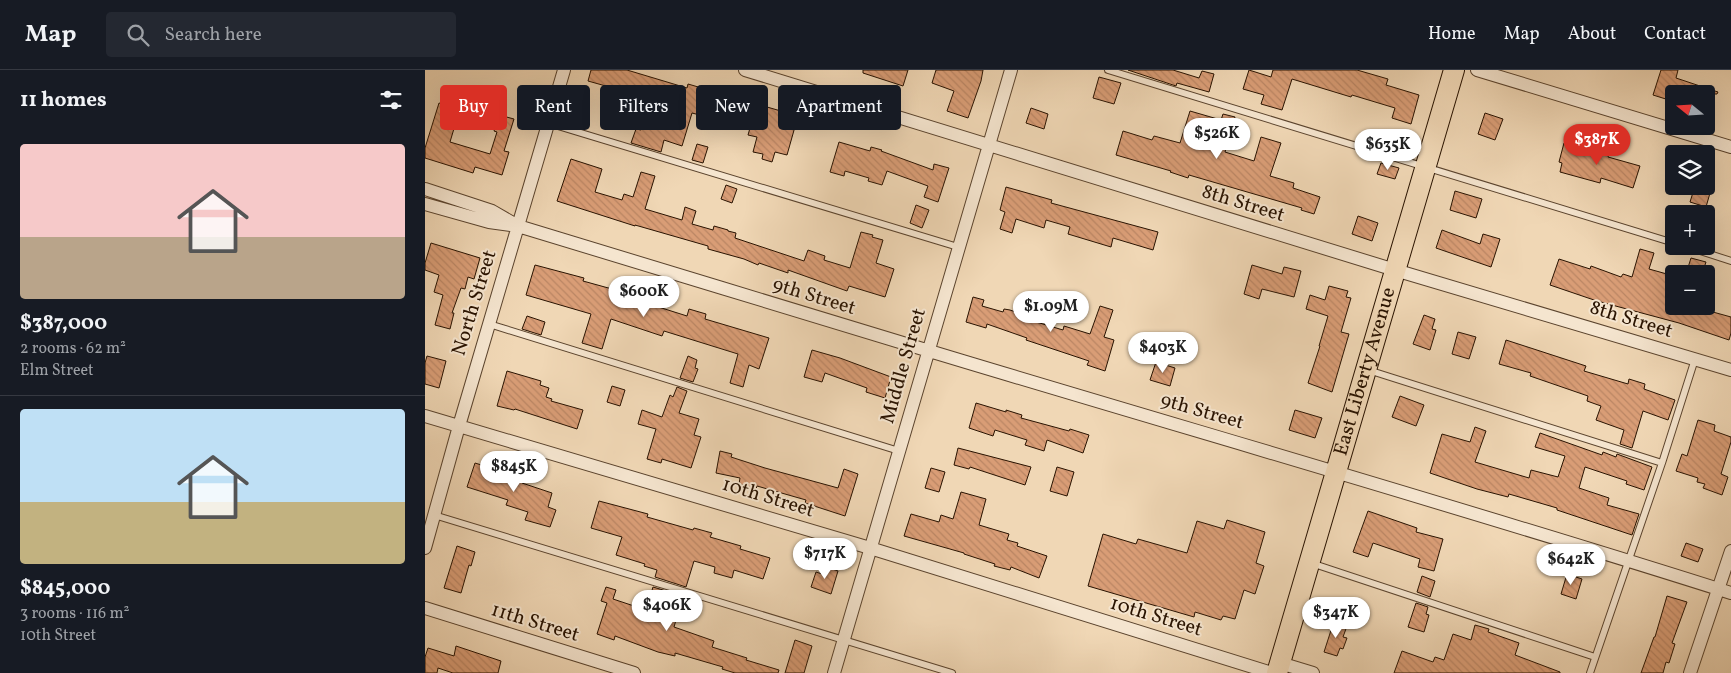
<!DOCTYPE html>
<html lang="en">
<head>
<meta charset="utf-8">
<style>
	:root { --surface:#171b24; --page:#242831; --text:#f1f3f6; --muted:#9ea1a6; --line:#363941; --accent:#d93025 }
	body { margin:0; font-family:Vollkorn,serif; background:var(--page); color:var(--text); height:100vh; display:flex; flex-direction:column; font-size:19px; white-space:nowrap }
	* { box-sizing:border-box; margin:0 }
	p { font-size:16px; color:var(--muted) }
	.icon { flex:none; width:28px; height:28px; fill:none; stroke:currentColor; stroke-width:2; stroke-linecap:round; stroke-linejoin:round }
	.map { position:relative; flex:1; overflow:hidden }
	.panel { display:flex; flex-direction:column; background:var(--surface); width:425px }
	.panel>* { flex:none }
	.top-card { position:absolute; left:15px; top:15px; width:475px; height:45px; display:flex; gap:10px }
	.needle { width:32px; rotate:288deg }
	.controls { position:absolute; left:1240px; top:15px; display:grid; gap:10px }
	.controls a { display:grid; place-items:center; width:50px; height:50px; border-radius:5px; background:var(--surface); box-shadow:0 5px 20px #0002; font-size:25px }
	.price { position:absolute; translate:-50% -42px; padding:0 11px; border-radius:18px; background:#fff; color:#222; font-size:16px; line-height:32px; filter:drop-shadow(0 1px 2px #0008) }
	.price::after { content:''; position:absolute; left:50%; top:30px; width:15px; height:11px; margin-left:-8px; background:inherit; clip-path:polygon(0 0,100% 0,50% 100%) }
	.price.selected { background:var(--accent); color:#fff }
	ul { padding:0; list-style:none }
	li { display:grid; align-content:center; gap:10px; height:265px; padding:0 20px }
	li+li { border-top:1px solid var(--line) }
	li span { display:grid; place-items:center; height:155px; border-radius:5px; color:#555 }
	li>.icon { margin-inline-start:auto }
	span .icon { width:90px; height:90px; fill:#fffc; stroke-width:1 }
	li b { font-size:21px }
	h2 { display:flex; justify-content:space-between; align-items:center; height:60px; padding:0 20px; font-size:21px }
	.chip { padding:0 18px; border-radius:5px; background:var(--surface); box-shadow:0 5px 20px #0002; font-size:18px; line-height:45px }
	.chip.selected { background:var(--accent); color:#fff }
	header { display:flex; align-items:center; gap:30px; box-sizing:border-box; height:70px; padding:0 25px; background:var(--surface); border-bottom:1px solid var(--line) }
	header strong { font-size:24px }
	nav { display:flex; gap:28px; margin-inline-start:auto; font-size:18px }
	.search { width:350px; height:45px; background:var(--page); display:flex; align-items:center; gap:12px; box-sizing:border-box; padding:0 18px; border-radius:5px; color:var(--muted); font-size:19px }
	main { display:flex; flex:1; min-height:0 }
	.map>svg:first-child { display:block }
	.building { fill:url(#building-back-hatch); stroke:#291301 }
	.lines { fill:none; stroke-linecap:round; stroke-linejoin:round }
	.lane-casing { stroke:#5b442e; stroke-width:8 }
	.street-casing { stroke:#5b442e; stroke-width:14 }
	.primary-casing { stroke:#291301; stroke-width:22 }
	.lane { stroke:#f5e5cf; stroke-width:6 }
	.street { stroke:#f5e5cf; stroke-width:12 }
	.primary { stroke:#f0d7b5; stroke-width:20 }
	.labels { text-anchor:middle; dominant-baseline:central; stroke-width:4; stroke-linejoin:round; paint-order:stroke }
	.street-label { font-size:20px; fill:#291301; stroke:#f5e5cf }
</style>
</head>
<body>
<header>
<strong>Map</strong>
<div class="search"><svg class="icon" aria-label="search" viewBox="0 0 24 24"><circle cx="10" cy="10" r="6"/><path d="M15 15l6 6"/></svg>Search here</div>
<nav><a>Home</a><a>Map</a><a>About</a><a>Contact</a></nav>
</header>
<main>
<section class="panel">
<h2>11 homes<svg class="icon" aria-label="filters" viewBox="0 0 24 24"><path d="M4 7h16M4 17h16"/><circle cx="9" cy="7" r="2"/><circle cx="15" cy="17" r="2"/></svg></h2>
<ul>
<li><span style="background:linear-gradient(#f6c9c9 60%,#b9a48a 0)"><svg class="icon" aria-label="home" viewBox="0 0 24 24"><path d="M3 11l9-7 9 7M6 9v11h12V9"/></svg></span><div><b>$387,000</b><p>2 rooms · 62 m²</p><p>Elm Street</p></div></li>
<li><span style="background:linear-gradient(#bfe0f5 60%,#c2b280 0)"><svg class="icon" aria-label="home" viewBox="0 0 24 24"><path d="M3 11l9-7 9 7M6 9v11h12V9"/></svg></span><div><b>$845,000</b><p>3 rooms · 116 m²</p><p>10th Street</p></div></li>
</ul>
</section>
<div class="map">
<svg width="1306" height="603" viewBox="0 0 1306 603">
	<defs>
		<pattern id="building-back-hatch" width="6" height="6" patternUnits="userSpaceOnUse" patternTransform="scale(1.25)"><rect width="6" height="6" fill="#d99d76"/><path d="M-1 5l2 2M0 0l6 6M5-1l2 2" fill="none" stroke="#ba8664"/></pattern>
	</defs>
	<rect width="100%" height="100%" fill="#f0d7b5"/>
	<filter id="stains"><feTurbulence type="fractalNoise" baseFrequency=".004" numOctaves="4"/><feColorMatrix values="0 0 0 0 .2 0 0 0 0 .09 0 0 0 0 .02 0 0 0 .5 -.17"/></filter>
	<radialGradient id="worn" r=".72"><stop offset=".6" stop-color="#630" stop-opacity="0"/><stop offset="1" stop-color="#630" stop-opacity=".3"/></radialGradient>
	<path class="building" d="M166,0H202L262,18L263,14L373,46L362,85L350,82L347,92L337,89L338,84L328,82L332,67L323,65L325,58L267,43L257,76L239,70L236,82L206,73L211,59L216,60L224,33L194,24L195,20L163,11Z
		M438,0H483L478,16L438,3Z
		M511,0H558L556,11L543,48L522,41L529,21L507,13Z
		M703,0H748L774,8L777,1L789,4L784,22L752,13L751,16Z
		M824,0L846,7L848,0H932L963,9L961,15L994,25L986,54L967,48L970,38L927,25L926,27L867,9L857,40L836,34L839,25L818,19Z
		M1236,0H1253L1251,8L1293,22L1292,24H1246L1244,30L1228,25Z
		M674,7L696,13L689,34L668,28Z
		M21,24L42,30L37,47L33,45L25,72L65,84L72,62L69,61L74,45L89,49L79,81L84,82L77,105L50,97L48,103L0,88V78L14,33L18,34Z
		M606,38L623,44L619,59L601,53Z
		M765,41L796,50L798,44L810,47L800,82L829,91L836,67L856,73L845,106L869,113L868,118L895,127L889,144L876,140L877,138L764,105L763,108L745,102L746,101L691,85L698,61L727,70L729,66L755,73Z
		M1060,43L1078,49L1070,70L1053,64Z
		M414,72L445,81L446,77L457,80L456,81L508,100L509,94L524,98L513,132L499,127L503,116L462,101L457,115L443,111L444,108L420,101L419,106L405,102Z
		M1139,73L1168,81L1170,74L1185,79L1183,87L1215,96L1208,118L1176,108L1175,113L1135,102L1137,93L1134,92Z
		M272,74L283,77L278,93L267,90Z
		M146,89L177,99L170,122L197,130L199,124L208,127L216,102L230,106L220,139L257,150L260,137L271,141L267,154L288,160L289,156L303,160V161L311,163L310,168L379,191L383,180L400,186L399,190L425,198L436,162L448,165L447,167L458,170L451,193L469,199L460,227L424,216L422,221L363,200V203L334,193L333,195L319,189L283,179V176L210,155V156L132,131Z
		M956,93L974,98L970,109L952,104Z
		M301,115L312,119L307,133L296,129Z
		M1270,116H1287L1281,137L1265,132Z
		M581,117L627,130L626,133L733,162L728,180L688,168L686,177L643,164L645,157L621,150L619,158L591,149L587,163L575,159L580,142L575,140Z
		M1030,121L1057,129L1051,148L1025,140Z
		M491,135L504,140L497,158L485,153Z
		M933,146L953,153L947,171L927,164Z
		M1017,160L1055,174L1058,164L1075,169L1066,197L1011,178Z
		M6,173L55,188L49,209L43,207L40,219L36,218L27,243H29L25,259L10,255L18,225L9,222L14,205L0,200V193Z
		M1215,179L1229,183L1224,199L1249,206L1241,236H1277V239L1306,247V263L1304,270L1254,253L1172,231L1125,215L1134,189L1165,199L1166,196L1196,207L1198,204L1207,207Z
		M1266,188L1281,192L1277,204H1261Z
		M110,195L159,208L158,211L187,219L186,222L262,246L264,239L281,244L280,249L344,268L334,299L324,295L318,317L305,313L313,284L239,261L237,266L186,249L177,279L157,273L166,244L101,225Z
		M827,195L857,204L859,197L876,201L869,227L837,219L834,229L819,224Z
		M904,216L923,221L921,227L926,228L916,262L924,264L907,322L883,313L895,276H894L903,246L881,239L885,225L900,230Z
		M548,227L559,230L557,236L578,242L579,239L585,240L599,245L598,248L638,260L639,256L665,264L675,236L688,240L679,267L689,270L680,301L662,295L664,291L601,270L602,268L562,254L561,258L541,252Z
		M999,245L1010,249L1007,259L1011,260L1005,280L988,274Z
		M102,246L120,252L116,265L97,259Z
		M1033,262L1051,267L1044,289L1027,284Z
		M754,264L765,268L757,291L746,288Z
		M1081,270L1161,296L1159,301L1203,314L1204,309L1220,314L1219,319L1250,330L1243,350L1218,341L1207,378L1195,374L1199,360L1171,350L1176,336L1162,331L1163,326L1105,306L1106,303L1074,294Z
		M387,280L415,288L466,307L460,328L441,322L442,318L400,303L397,312L379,307Z
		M2,286L21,291L14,318L0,314V293Z
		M263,286L272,290L270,298L273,299L268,312L255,308Z
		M731,292L750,298L745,316L725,310Z
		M82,301L116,311L115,315L124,318L121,327L127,329L126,331L158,340L152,359L90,339L89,340L72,336Z
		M187,316L200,320L195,336L182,332Z
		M252,317L262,321L254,343L274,349L269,365L276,367L266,398L237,389L236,393L222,389L231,359L213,354L217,340L237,347L245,325L248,327Z
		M975,326L999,335L991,356L967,347Z
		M551,333L581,342V340L597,345L596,348L644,361L645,359L664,365L658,383L622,370L619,381L600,375L602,370L570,360L568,366L544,358Z
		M870,340L897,348L890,368L864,360Z
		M1273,350L1290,355L1289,361L1306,367V372L1296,404L1303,407L1297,425L1278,418L1280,414L1272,412L1273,408L1251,401L1257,384L1262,386Z
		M1050,357L1061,361L1050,392L1104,408L1106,400L1133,407L1140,386L1110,377L1115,363L1177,385L1178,382L1191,387L1192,384L1227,397L1219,420L1201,414L1202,411L1160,397L1154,418L1184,428L1182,435L1214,444L1207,465L1132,440V438L1084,424L1083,427L1052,419L1005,403L1017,364L1045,372Z
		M533,378L606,397L600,415L545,397L544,399L529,395Z
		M295,381L307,384L306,387L340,398L413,418L419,399L433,404L420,446L380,433L381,430L332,416L331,419L314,414L315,408L291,403Z
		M50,393L98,408L97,413L127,423L123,437L131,440L125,457L100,450L103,442L81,435L83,430L42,417Z
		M632,397L649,402L642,426L625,421Z
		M506,398L520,402L514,422L500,418Z
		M536,422L561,429L554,455L584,464L582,470L593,473L592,476L622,486L614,508L586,497L585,500L569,496L570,494L539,484V483L479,466L486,444L514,452L516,445L528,449Z
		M174,431L223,444L222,447L268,460L269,458L287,463L285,467L316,476L315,479L345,488L338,509L309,500L307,508L289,503L290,497L269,491L261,517L230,507L232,500L219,496L220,494L191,485L197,467L166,458Z
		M943,441L992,458L991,462L1018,469L1009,501L993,497L995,489L948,473L943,487L928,482Z
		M802,450L840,462L831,493L839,496L830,524L819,520L810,549L798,546L796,550L770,542L769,547L663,516L678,464L711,474L713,469L762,483L772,451L799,459Z
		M1261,473L1278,479L1273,492L1256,486Z
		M32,476L50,482L46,496L44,495L36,523L19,518Z
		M399,496L413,501L406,524L386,517L391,502L397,504Z
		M1142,504L1157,509L1151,529L1136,524Z
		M997,506L1010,511L1005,527L992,522Z
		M181,517L191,520L188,529L221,540L228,517L258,526L249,557L289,571L287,577L322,588L321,590L354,600L353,603H310L297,599L298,597L250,583V586L233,582L190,566L189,570L172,564L182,533L176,531Z
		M1242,526L1262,532L1247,573L1250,574L1244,593L1241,592L1238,603H1216L1229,567H1230Z
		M991,533L1003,537L1001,544L1004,545L999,562L983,557Z
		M909,551L922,556L918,567L922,568L918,579L915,578L912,586L899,582Z
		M1050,555L1064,559L1063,562L1094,573L1090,585L1135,602V603H969L977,581L1008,592L1010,587L1019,590L1028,564L1046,570Z
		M370,570L387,576L379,603H360Z
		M31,576L76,591L73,603H28L13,598L12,603H0V587L3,578L29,586Z"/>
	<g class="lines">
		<g class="lane-casing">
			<path id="lane" d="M683,0L1249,173
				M123,53L533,177
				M1260,176L1306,191
				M64,254L474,381
				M943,300L1237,393
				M9,445L527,603
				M886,493L1170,587
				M1165,603L1237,393L1270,289"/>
		</g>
		<g class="street-casing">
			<path id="street" d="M320,0L970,200L1306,300
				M1052,0L1306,77
				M0,119L67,141L86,152
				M0,134L64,152L93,156C229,197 365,239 501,280C769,361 1039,438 1306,523
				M0,346L445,478L847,603
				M0,478L34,356L139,0
				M0,538L209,603
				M855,593L888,603
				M409,603L586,0
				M1265,603L1306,481"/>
		</g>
		<g class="primary-casing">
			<g id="primary">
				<path id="s1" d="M852,603L1029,0"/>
			</g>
		</g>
		<use href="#lane" class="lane"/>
		<use href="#street" class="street"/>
		<use href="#primary" class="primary"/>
	</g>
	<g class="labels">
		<g class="street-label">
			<text transform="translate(818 134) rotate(17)">8th Street</text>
			<text transform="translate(389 227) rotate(17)">9th Street</text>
			<text transform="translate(50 233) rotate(-73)">North Street</text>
			<text transform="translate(1206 250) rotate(17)">8th Street</text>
			<text transform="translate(479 296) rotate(-74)">Middle Street</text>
			<text stroke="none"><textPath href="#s1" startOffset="314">East Liberty Avenue</textPath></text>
			<text transform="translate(777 342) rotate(16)">9th Street</text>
			<text transform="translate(343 428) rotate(17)">10th Street</text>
			<text transform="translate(731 547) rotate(17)">10th Street</text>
			<text transform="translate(110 553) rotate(17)">11th Street</text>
		</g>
	</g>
	<rect width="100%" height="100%" filter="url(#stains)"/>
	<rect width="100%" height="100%" fill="url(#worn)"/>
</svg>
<div class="controls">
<a><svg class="needle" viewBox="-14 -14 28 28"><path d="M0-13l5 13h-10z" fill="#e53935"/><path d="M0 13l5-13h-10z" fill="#9ea1a6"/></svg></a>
<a><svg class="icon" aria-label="layers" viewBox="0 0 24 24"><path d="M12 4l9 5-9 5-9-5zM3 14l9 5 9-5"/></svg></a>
<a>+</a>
<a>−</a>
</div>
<b class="price" style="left:792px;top:90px">$526K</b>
<b class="price selected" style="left:1172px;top:96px">$387K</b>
<b class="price" style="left:963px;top:101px">$635K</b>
<b class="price" style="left:219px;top:248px">$600K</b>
<b class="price" style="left:626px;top:263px">$1.09M</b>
<b class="price" style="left:738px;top:304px">$403K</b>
<b class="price" style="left:89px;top:423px">$845K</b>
<b class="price" style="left:400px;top:510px">$717K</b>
<b class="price" style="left:1146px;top:516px">$642K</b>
<b class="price" style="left:242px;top:562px">$406K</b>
<b class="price" style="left:911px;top:569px">$347K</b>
<div class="top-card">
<a class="chip selected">Buy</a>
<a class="chip">Rent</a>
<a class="chip">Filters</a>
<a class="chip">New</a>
<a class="chip">Apartment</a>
</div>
</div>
</main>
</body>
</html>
